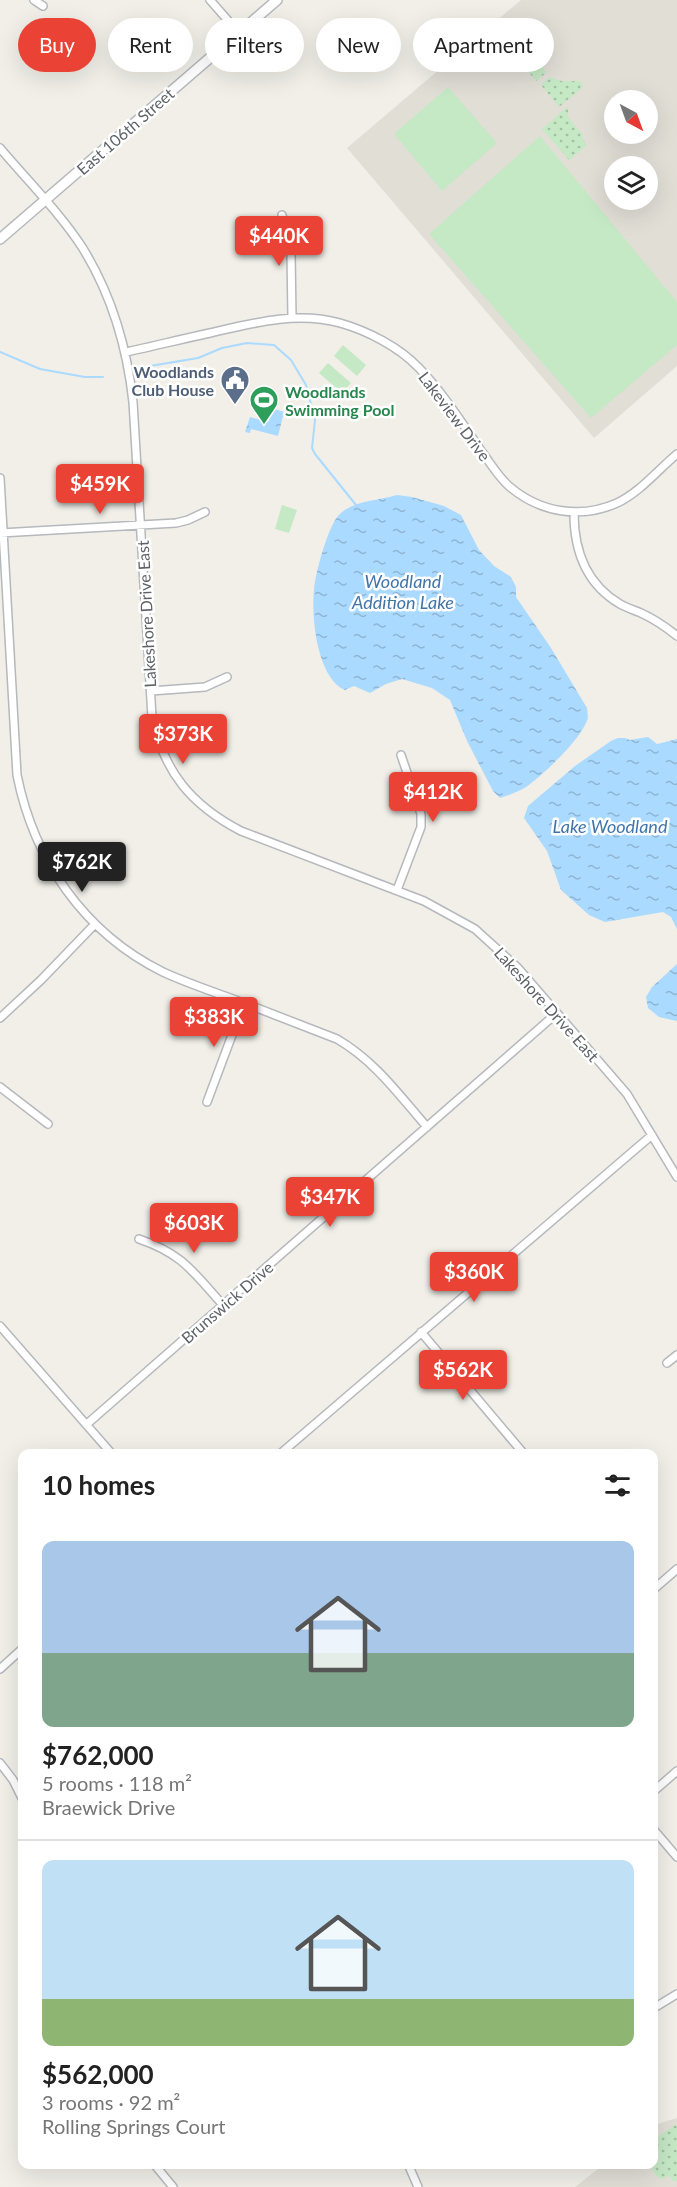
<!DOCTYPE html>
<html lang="en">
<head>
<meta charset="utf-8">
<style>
	:root { --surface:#fff; --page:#f6f6f6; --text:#222; --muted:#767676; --line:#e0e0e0; --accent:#ea4335 }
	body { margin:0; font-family:Lato,sans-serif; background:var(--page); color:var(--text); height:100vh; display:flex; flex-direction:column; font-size:22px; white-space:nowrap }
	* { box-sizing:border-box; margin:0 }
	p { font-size:20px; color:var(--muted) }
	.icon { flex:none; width:33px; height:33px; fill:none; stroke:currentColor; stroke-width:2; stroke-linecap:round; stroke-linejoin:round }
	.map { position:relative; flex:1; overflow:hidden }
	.side { position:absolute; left:18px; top:1449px; width:640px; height:720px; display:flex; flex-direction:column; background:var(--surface); border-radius:12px; box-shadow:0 6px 24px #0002 }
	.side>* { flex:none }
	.top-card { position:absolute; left:18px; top:18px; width:642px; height:54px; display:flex; gap:12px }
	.needle { width:39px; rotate:139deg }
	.tools { position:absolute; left:604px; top:90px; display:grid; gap:12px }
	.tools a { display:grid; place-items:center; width:54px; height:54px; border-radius:50%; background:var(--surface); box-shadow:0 6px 24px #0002; font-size:30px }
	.price { position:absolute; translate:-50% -51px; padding:0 14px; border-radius:6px; background:var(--accent); color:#fff; font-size:20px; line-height:39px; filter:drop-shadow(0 2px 3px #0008) }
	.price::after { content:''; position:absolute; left:50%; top:36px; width:18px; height:14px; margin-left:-9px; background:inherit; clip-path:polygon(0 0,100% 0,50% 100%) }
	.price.active { background:#222; color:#fff }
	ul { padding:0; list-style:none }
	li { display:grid; align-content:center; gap:12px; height:318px; padding:0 24px }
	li+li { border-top:2px solid var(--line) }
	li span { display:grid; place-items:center; height:186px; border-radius:12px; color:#555 }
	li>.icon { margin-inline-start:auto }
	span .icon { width:108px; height:108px; fill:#fffc; stroke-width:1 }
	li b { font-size:26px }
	h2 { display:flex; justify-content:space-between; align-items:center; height:72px; padding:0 24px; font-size:26px }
	.chip { padding:0 21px; border-radius:27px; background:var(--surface); box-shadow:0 6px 24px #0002; font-size:21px; line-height:54px }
	.chip.active { background:var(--accent); color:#fff }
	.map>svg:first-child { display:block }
	.education { fill:#e1ded6; fill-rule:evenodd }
	.green { fill:#c5e8c5 }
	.park { fill:url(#park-dots) }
	.water { fill:url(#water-ripples) }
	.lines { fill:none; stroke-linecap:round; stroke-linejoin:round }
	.stream { stroke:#aadaff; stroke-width:2 }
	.street-casing { stroke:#b5b8bc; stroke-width:10 }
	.secondary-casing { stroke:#b6babf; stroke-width:12 }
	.street { stroke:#fff; stroke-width:7 }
	.secondary { stroke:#fff; stroke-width:9 }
	.labels { text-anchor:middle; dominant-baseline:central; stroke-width:5; stroke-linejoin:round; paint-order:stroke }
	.street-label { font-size:16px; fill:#5f6368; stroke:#fff }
	.service-label { font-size:16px; font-weight:bold; fill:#4e5e75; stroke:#fff; text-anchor:end }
	.leisure-label { font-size:16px; font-weight:bold; fill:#27864d; stroke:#fff; text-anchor:start }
	.water-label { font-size:18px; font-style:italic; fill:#4174aa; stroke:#fff }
</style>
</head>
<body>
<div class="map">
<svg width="677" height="2187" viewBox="0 0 677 2187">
	<defs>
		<pattern id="park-dots" width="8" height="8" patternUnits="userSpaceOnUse" patternTransform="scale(1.5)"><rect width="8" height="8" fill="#c5e8c5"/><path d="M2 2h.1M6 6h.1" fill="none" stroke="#a3c0a4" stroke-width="1.8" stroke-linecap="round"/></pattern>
		<pattern id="water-ripples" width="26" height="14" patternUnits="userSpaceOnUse" patternTransform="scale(1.5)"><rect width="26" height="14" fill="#aadaff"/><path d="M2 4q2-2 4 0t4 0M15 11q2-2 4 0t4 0" fill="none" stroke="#8eb4d2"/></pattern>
	</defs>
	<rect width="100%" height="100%" fill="#f1efe8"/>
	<path class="education" d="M521,0H677V366L594,438L347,148ZM615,100H648V134H615ZM615,166H648V200H615Z
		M677,2118V2187H575L603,2165L654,2164V2125Z"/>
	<path class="green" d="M448,87L497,143L442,191L394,134Z
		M540,136L677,302V345L591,418L429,234Z
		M343,345L366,365L357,376L334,356Z
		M328,363L351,383L342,393L319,373Z
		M282,505L297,510L289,533L275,529Z"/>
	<path class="park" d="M516,25L535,29L534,36L542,42C539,54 540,61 546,73L536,81L520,62V55L514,47Z
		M550,77L561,81H579L583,84L582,88L559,107L541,85Z
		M568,106V117L583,135V140L587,145L569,160L542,129Z
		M677,2124V2181H673L669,2176L660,2179L651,2169L659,2160L658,2147L654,2143V2139Z"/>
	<path class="water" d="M275,409L284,412L278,436L251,429L250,433L245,432L250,417L268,422Z
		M397,495L412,497L444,506L461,515L479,550L494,566L511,577L516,587V597L551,648L587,708C587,709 588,717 588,717C584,737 543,775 526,787C518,792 509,795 500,798L493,791L467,741L450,700L432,688L402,679L386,684L370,693L354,686L345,690C317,678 311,617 314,590C315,574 328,527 338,516C352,500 378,501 397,495Z
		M648,737L657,744L677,739V929L671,917L663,912L605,922L589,915L561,890L547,851L524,818L528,806L575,766L611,741L618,738H625L630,740Z
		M677,964V1021L659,1017L648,1008L646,997L652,987Z"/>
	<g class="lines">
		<path class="stream" d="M0,352L40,369L85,377H103
			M144,367L198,358L222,348L247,343L274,345L291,360L306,385L315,420L312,448L315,454L356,505"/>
		<g class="street-casing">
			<path id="street" d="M34,0L43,6
				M210,0L239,33
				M0,148C27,180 60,213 82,247C112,295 127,347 133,402L152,717C164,772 191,805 241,831L424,901L475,929L518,968L627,1094L677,1177
				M282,215L291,253L292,317
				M126,352C154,346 182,339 210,333C253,323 297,311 340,323C368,331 399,347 419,368C443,393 462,423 482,452C491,464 499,478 510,487C541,513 581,519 617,503C639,493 658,470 677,454
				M0,478L17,775C34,860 84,933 163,972C189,984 217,993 244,1003C275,1015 306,1027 337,1039C375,1061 399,1095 427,1127
				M574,513C574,551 586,584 620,604C627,608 634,610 641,613C654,619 666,627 677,636
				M0,533L176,523L188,520L205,512
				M151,691L205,687L227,677
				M397,890L421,827V814L401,755
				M0,1018L41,980L95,924
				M0,1087L48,1124
				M207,1102L244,1003
				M139,1239C183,1254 193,1272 223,1305
				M0,1326L112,1454
				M421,1332L524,1454
				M667,1363L677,1355
				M87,1424L557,1013
				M280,1454L652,1135
				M654,1589L677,1569
				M0,1669L22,1649
				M0,1763L13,1780L22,1798
				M654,1791L677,1771
				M654,1830L677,1857
				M654,2008L677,1994
				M154,2164L173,2187
				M408,2164L418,2187"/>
		</g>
		<g class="secondary-casing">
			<path id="secondary" d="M0,239L277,0"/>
		</g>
		<use href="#street" class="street"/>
		<use href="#secondary" class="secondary"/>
	</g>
	<defs>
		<g id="civic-pin" transform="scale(1.5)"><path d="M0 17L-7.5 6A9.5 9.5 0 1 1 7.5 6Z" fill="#5c6f8a" stroke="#fff"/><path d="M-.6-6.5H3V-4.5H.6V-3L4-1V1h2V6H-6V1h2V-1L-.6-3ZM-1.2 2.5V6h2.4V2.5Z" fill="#fff"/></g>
		<g id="stadium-pin" transform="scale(1.5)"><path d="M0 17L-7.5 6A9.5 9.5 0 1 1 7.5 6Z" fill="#2e9e5b" stroke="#fff"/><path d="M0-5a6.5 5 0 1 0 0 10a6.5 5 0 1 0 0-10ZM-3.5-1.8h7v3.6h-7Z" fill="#fff"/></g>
	</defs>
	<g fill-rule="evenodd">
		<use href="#civic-pin" x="235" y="380"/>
		<use href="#stadium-pin" x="264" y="400"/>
	</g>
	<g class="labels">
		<g class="street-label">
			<text transform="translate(125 131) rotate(-41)">East 106th Street</text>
			<text transform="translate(455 416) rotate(53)">Lakeview Drive</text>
			<text transform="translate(146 614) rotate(-93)">Lakeshore Drive East</text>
			<text transform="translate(547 1004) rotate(48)">Lakeshore Drive East</text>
			<text transform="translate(227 1302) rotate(-41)">Brunswick Drive</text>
		</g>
		<g class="service-label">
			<text x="214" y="371">Woodlands<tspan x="214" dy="18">Club House</tspan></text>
		</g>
		<g class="leisure-label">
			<text x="285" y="391">Woodlands<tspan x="285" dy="18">Swimming Pool</tspan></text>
		</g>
		<g class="water-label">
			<text x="403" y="581">Woodland<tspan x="403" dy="21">Addition Lake</tspan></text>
			<text x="610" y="826">Lake Woodland</text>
		</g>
	</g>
</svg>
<div class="tools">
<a><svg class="needle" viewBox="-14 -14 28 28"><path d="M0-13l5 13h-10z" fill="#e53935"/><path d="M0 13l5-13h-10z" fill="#767676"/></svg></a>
<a><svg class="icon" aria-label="layers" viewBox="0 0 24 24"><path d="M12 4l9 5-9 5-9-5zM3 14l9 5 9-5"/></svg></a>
</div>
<b class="price" style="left:279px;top:267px">$440K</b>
<b class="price" style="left:100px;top:515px">$459K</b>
<b class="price" style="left:183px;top:765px">$373K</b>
<b class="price" style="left:433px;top:823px">$412K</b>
<b class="price active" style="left:82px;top:893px">$762K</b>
<b class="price" style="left:214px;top:1048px">$383K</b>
<b class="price" style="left:330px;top:1228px">$347K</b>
<b class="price" style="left:194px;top:1254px">$603K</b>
<b class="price" style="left:474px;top:1303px">$360K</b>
<b class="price" style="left:463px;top:1401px">$562K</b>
<div class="top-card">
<a class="chip active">Buy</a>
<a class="chip">Rent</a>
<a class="chip">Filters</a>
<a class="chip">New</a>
<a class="chip">Apartment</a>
</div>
<section class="side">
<h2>10 homes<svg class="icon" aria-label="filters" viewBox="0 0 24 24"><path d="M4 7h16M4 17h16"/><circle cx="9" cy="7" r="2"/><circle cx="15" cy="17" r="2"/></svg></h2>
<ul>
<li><span style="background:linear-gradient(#a9c7e8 60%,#7fa58c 0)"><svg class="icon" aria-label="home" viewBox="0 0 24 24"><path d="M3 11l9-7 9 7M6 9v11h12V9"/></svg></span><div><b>$762,000</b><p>5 rooms · 118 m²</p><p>Braewick Drive</p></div></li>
<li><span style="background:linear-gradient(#bfe0f5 75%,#8fb573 0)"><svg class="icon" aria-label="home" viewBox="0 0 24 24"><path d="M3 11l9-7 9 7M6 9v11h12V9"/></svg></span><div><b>$562,000</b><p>3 rooms · 92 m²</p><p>Rolling Springs Court</p></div></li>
</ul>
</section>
</div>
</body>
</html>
